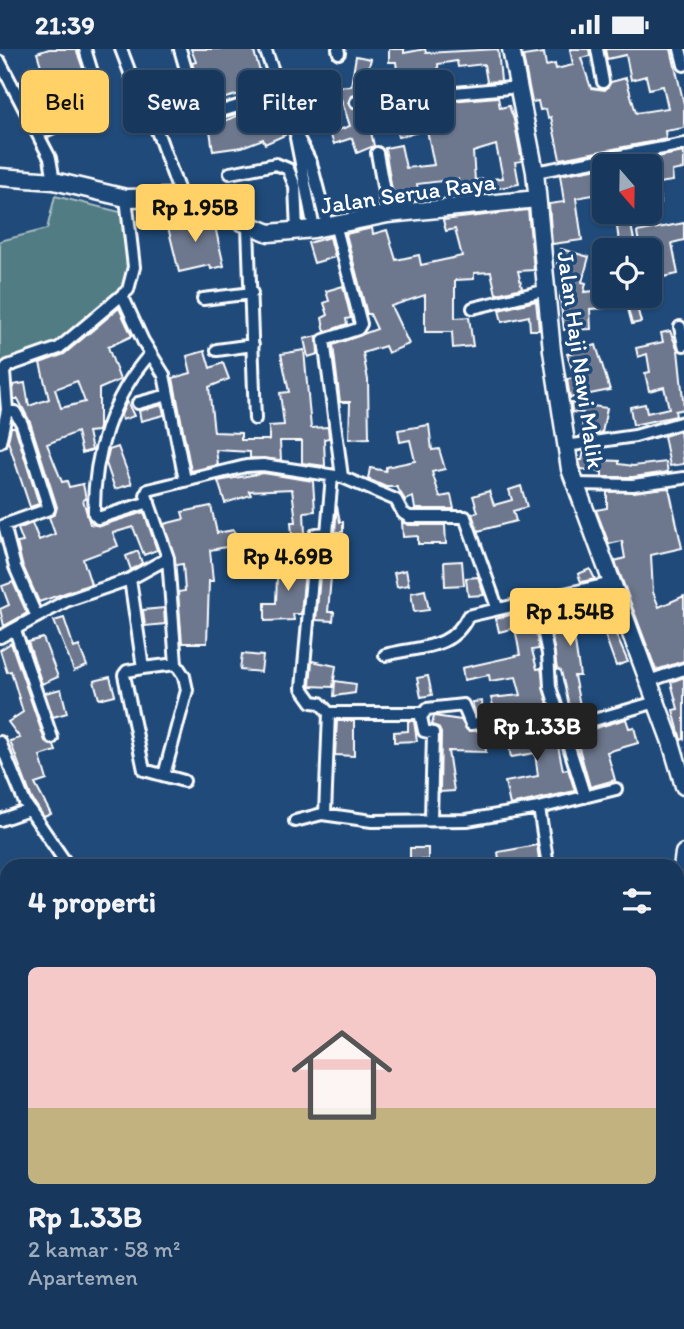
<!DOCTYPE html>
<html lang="id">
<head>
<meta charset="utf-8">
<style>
	:root { --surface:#17385c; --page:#244365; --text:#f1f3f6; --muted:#9eacbb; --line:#365272; --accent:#ffd166 }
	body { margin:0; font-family:Itim,sans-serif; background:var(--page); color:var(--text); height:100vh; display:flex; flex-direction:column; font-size:26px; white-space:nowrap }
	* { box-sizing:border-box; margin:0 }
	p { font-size:23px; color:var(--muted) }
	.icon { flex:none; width:38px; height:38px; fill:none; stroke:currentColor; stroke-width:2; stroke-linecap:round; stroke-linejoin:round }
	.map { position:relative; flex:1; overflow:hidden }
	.details { position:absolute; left:0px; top:810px; width:684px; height:471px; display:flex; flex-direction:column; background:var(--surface); border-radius:21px 21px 0 0; box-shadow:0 2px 5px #0004,0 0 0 2px var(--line) }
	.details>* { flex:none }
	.guide { position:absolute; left:21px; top:21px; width:642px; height:63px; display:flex; gap:14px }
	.needle { width:46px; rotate:160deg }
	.controls { position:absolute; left:592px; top:105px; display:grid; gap:14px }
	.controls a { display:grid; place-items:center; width:70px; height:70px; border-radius:10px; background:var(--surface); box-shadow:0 2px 5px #0004,0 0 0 2px var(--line); font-size:35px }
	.price { position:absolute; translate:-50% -60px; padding:0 16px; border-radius:7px; background:var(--accent); color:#111; font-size:23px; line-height:46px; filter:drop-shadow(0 2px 4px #0008) }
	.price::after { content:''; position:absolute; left:50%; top:42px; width:21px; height:16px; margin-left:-10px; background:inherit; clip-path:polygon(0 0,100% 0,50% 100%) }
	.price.current { background:#222; color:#fff }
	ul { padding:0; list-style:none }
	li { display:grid; align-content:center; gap:14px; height:371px; padding:0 28px }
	li span { display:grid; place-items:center; height:217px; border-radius:10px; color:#555 }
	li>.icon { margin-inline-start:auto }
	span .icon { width:126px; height:126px; fill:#fffc; stroke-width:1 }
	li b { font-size:30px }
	h2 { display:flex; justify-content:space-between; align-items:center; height:84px; padding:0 28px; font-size:30px }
	.chip { padding:0 24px; border-radius:10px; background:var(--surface); box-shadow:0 2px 5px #0004,0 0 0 2px var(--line); font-size:24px; line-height:63px }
	.chip.current { background:var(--accent); color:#111 }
	.status { display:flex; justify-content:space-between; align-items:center; height:49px; padding:0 35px; background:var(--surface); direction:ltr }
	.status svg { height:19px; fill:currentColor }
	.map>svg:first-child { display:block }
	.green { fill:#517b83; stroke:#a8bdc1; stroke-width:2 }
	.building { fill:#6d778d; stroke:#fff; stroke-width:2; fill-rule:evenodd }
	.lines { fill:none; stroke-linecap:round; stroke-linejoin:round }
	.minor-casing { stroke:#fff; stroke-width:16 }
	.secondary-casing { stroke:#fff; stroke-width:21 }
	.minor { stroke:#1f4a7a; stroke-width:10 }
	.secondary { stroke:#1f4a7a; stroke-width:16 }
	.labels { text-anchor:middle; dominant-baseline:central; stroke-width:7; stroke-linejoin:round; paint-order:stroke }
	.street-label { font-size:24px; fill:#fff; stroke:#1f4a7a }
</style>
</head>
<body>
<div class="status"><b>21:39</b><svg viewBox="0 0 49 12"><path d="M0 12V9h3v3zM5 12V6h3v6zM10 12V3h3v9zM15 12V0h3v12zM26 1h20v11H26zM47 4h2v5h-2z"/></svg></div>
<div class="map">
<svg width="684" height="1280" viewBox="0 0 684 1280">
	<rect width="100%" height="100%" fill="#1f4a7a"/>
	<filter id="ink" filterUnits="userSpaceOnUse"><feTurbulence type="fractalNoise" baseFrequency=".0143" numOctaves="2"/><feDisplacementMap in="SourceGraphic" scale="14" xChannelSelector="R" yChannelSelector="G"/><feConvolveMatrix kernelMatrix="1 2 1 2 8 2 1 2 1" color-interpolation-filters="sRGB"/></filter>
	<g filter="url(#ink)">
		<path class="green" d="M55,147L124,164L134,239C92,275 54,313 0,325V192L47,180Z"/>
		<path class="building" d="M49,0H76L86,28L74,32L78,41L73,43L77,54L62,60L58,50L37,63L19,33L42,20L37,4Z
			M191,0H253L265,38L204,55L192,14L196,13Z
			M389,0H404V4L425,0L426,4L498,0L501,32L487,33L484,15L458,18L457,12L438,15L439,32L410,33L412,40L393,42L391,30L398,28L396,13H389Z
			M570,0H589L590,7L581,9L591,39L605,41L611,33L626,29L636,64L668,59L663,37L649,40L646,27L631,31L626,6L607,10L605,0H671L684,55V79L665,82L666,90L560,110L551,68L548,69L546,60L540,61L538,52L532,53L523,7L544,4L546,17L555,15L556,20L573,16Z
			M356,7L371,10L367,24L368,44L351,47L348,54L353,60L498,48L500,59L509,57L514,71L522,112L515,113L519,135L459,147L458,130L417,135L419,151L394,154L385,99L401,96L406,119L434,116L427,81L398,88L395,76L370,78L374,97L357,104L352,89L334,95L330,84L350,77L341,50L306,58L300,30L326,25L329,38L351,37ZM496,96L503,129L475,131L473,103Z
			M274,58L285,86L265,95L263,90L242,98L213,102L209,74L227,71L249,62L251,67Z
			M684,103V120L672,122L673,132L658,134L661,154L649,156V117H608Z
			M604,118V144L576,149L582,191L552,195L549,155L564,153L560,126Z
			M528,161L534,221L518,222L522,239L496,245L491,223L474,224V230L455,231V269L469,268L473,297L453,299L452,283H425V246L391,257L409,295L388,304L385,297L363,304L368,331L369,389L349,390L350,353H340L333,296L377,280L370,265H367L346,185L372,179L373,185L387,181L396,211L419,206L421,216L462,207L455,180L446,182L443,171Z
			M197,166L198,172L214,173L224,217L211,220L210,216L179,223L167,174Z
			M684,174V191L672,194L678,225L663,228L657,199L640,201L637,183Z
			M631,176L634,191L619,193L617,178Z
			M330,188L335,208L314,214L308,194Z
			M561,200L589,208L582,233L586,234L584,243L604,241L606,247L607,259L590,260L591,280L564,281L560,249L565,217L557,215Z
			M343,237L351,269L346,270L347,275L325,283L322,269L328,266L324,254L329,252L326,242Z
			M536,252L539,281H530L529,267L502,273L499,261Z
			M637,258L641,273L632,275L628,260Z
			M119,259L132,287L108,298L120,331L99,340V378L98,382L88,383L92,401L82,404L77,383L47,395L62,433L67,432L69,438L83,435L86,450L83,451L90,475L100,477L144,463L157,501L144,506L133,478L113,484L118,497L83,510L91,535L39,553L22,515L17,494L23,493L18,480L32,474L39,491L55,485L49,468L55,465L57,458L30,373L18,350H14L13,336L25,334L29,357L49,350L40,314L64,305ZM77,332L85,353L61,359L55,340Z
			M670,282L678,301L684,360L675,362L676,367L633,376L630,358L645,355L647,364L669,359L664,338L649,342L645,324L650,323L647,305L638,308L636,299L663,293L661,284Z
			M317,287L318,305L308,308L304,290Z
			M596,296L610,341L570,349L567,330L575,329L567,305Z
			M304,301L311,379L328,378L329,389L324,390L325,417L302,414V392H280L281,411L250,409V403L216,401L218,416L191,422L173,329L191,324L187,307L205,302L210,319L223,314L229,330L209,338L214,383L241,384V391H269V377L284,376L280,344L289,343L281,305Z
			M127,352L134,367L122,371L121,366Z
			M571,354L607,359L602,384L582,386L583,364L572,363Z
			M162,356L164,366L141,372L139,362Z
			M429,376L432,401L439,400L445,420L432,423L440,448L451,446L454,460H415L413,448L405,451L397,438H386L368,430L370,419L386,422V418L415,412L410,391L400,393L398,381Z
			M11,378H15L39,455L30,458L8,392Z
			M680,382L684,415L670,417L664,387Z
			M118,398L132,435L115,440L106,414L109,401Z
			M600,400L599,411L619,412V415L633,417L666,413L668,423L633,428H602V423L581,420L579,411H582L584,402Z
			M263,424L313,432L315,462L304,463L305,485L292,486L291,473H296L292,440L249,442L251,446L225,454L218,432Z
			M521,437L527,458L513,462L516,472L478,482L472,465L478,463L473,447L489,442L494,456L512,451L509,441Z
			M669,439L682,499L651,506L653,543L659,558L684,547V612L656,621L615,512L625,509L622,492L609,495L596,461L607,459V443Z
			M211,457L217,484L234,481L237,496L210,501L213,532H209L207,594H182L178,543L185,542L183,515L176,516L164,475L184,470L182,463Z
			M337,457L340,473H343V483H335Z
			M402,473L409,476H445L446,495H418V487L403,488Z
			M138,502L142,514L131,521L126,507Z
			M290,506L306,510L301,565H293L294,571L265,572V554H276L277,528L288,529Z
			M462,512L464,536L445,537L444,513Z
			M590,520L595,530L581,533L578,525Z
			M406,521L409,536L397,538L394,524Z
			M320,528H331L328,563H334L333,572L316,571Z
			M478,528L484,546L468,547L466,529Z
			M13,533L27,564L4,577L0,560L9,556L2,537Z
			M425,541L429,561L414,563L411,544Z
			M591,547L593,556L585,558L590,575L573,580L580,627H574L582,666L572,669L561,622L557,620L549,569L571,564L568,552Z
			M164,559L165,575L145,577L143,561Z
			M513,565L515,573L533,568L539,600L532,601L537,620L541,619L548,657L495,664L491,649L521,646L516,628L490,632L489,626L464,631L462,619L520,606L515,579L499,583L496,570Z
			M64,569L74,599L79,597L87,617L74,622L54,572Z
			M610,572L628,613L616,617L601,575Z
			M43,589L58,628L42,635L28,593Z
			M11,594L45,692L54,697L56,702L40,707L47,731L35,735L51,765L44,768L32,750L10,692L20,689L8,673L23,663L11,622L7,623L0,601Z
			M242,605L263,607L261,623L240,621Z
			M312,612L336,617L333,638L310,637Z
			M428,627L432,646L421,648L417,629Z
			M110,628L115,646L99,650L94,632Z
			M684,628V690L681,691L673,661L678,660L671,633Z
			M335,632L356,635L355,644L334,647Z
			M61,640L67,664L53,668L45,644Z
			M482,652L483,666H476L472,653Z
			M434,667L461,671L468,682L484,681L486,703L448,702L454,742L440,743L441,684L438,678L432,676Z
			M626,670L629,679L634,678L638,694L607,703L615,731L590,738L575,685Z
			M337,672H354V707L335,706Z
			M408,672H414L417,692L394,693V683L408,682Z
			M553,673L563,721L568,720L575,742L510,756L505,733L538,727L535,704L511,708L508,694L502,695L498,680Z
			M537,796L540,817H500L498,803Z
			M410,799H428V811H410Z"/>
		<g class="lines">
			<g class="minor-casing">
				<path id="minor" d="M85,0L92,23
					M121,0L140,50
					M180,0L197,59L205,67L281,44
					M265,0L295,83L311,114L327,176
					M338,0L339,4
					M597,0L603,33
					M680,0L684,16
					M0,13L50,109L54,132
					M356,53L520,38
					M157,82L181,148
					M38,85L79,67L95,49
					M296,89L314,180
					M377,104L388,165
					M535,123L684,95
					M230,124L276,115L288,120L295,137L297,182
					M335,175L361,275L358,280L324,291L342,428
					M248,178L255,370
					M122,246L143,292L164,326L185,431
					M203,250L252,244
					M473,259L547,241
					M680,278L684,296
					M217,301L253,296
					M138,354L168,346
					M7,361L15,363L22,375L49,460L4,476L15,518L37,568
					M0,393L7,361L4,323L8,317L59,299L128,241L134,218L126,149
					M566,397L635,387L684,373
					M575,435L633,436L684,429
					M149,453L98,469L94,465C93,406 111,349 150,305
					M130,530L143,619L176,615
					M537,551L548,605L550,638L585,748
					M15,581L52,689
					M0,588L66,552L130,530L168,509L146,446L148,441L246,417L263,416L342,428L396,451L403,464L409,468H465L497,558
					M385,606C420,597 452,601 468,567L613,534
					M143,619L127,622L124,626L144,721L184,732
					M649,632L684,620
					M329,664H423
					M563,680L656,653
					M0,693L25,754L68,817
					M164,726L187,641L184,627L176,615L168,509
					M539,759L548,817
					M325,765L329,664L320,654L312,653L302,639L316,485L327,484L332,427
					M431,770L433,684L424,682L421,668L427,660L463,656L471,675L558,664
					M0,771L29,761
					M295,772L322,765L372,772L467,771L539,759L616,740
					M564,1274L566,1280
					M621,1274L623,1280
					M241,1280L242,1274"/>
			</g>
			<g class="secondary-casing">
				<path id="secondary" d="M511,0L535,123L552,302L570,420L671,693L684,737
					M0,128L54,132L126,149L181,148L269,184L314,180L388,165L537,150
					M677,857L684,804
					M677,1071L684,1095"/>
			</g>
			<use href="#minor" class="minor"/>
			<use href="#secondary" class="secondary"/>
		</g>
	</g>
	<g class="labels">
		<g class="street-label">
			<text transform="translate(408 144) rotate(-8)">Jalan Serua Raya</text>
			<text transform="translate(581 311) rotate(82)">Jalan Haji Nawi Malik</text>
		</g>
	</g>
</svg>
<div class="controls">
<a><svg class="needle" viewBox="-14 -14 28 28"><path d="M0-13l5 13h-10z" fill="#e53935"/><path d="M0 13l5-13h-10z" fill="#9eacbb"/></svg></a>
<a><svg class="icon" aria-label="locate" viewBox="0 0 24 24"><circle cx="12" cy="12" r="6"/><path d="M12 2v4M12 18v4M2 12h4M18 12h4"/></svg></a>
</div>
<b class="price" style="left:195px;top:195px">Rp 1.95B</b>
<b class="price" style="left:288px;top:544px">Rp 4.69B</b>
<b class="price" style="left:570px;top:599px">Rp 1.54B</b>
<b class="price current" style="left:537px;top:714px">Rp 1.33B</b>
<div class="guide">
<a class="chip current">Beli</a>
<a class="chip">Sewa</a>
<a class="chip">Filter</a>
<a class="chip">Baru</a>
</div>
<section class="details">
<h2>4 properti<svg class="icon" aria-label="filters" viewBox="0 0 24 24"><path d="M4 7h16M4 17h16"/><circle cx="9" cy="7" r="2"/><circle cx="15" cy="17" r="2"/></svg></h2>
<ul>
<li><span style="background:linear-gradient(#f6c9c9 65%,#c2b280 0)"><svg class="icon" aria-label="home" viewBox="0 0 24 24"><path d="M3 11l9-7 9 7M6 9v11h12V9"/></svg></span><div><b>Rp 1.33B</b><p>2 kamar · 58 m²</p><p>Apartemen</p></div></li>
</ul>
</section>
</div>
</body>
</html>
